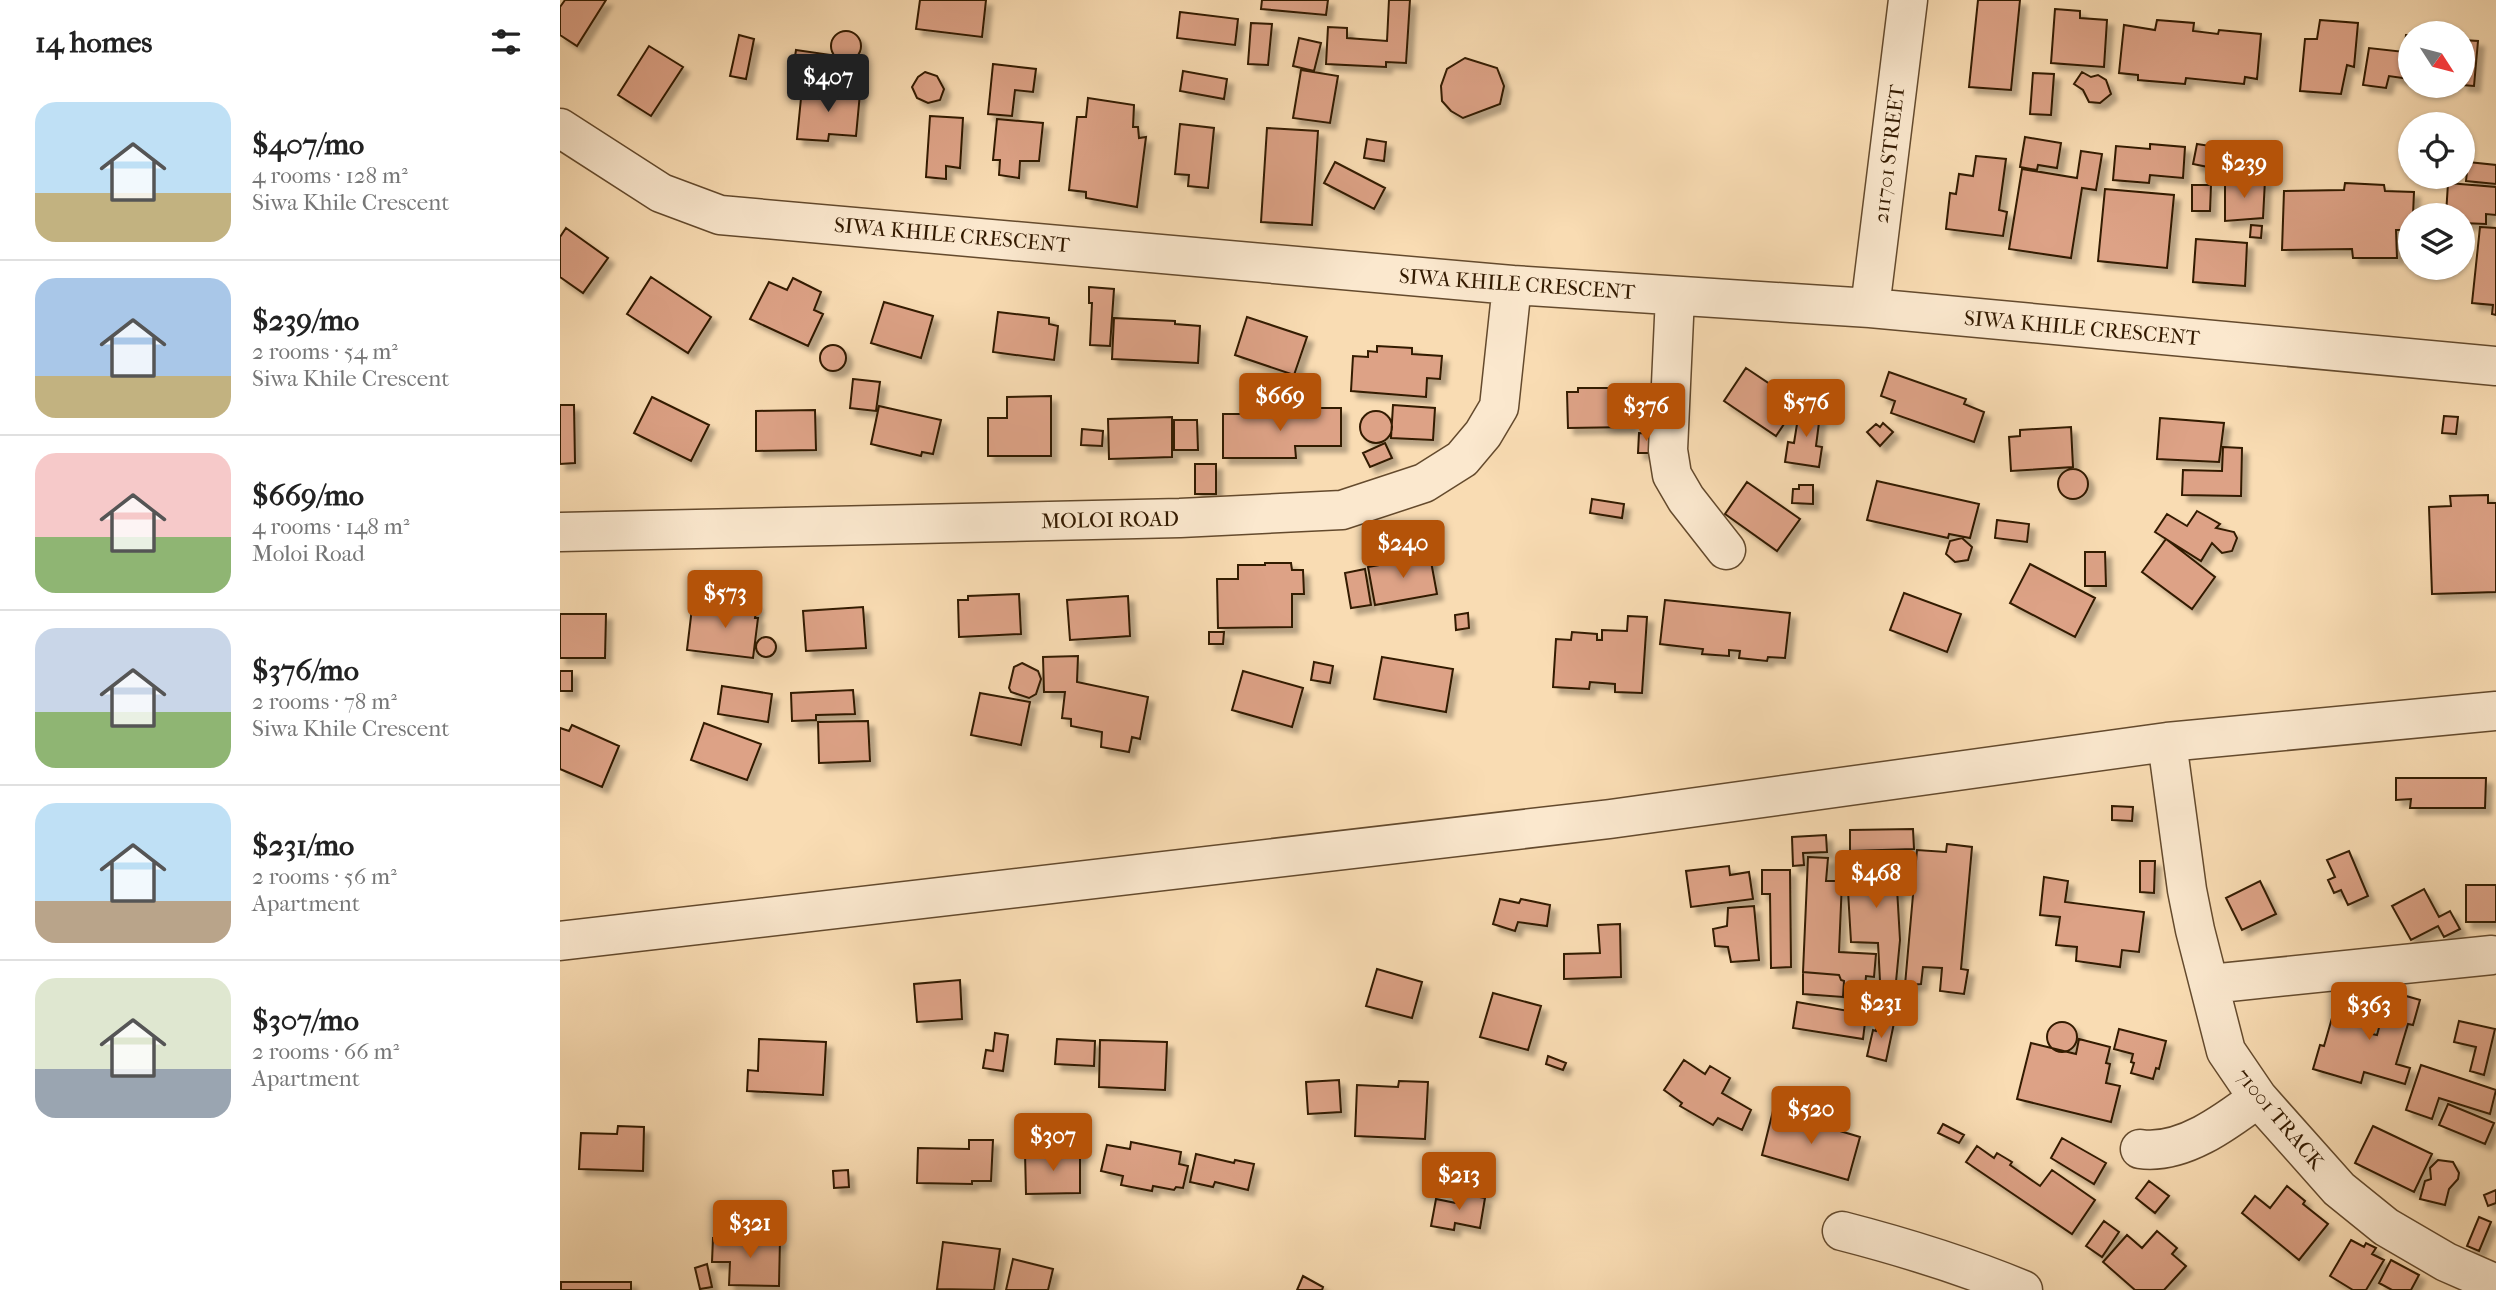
<!DOCTYPE html>
<html lang="en">
<head>
<meta charset="utf-8">
<style>
	:root { --surface:#fff; --page:#f2f2f2; --text:#222; --muted:#767676; --line:#e0e0e0; --accent:#b45309 }
	body { margin:0; font-family:"IM FELL French Canon",serif; background:var(--page); color:var(--text); height:100vh; display:flex; flex-direction:column; font-size:26px; white-space:nowrap }
	* { box-sizing:border-box; margin:0 }
	p { font-size:23px; color:var(--muted) }
	.icon { flex:none; width:38px; height:38px; fill:none; stroke:currentColor; stroke-width:2; stroke-linecap:round; stroke-linejoin:round }
	.map { position:relative; flex:1; overflow:hidden }
	.panel { display:flex; flex-direction:column; background:var(--surface); width:560px }
	.panel>* { flex:none }
	.needle { width:46px; rotate:126deg }
	.controls { position:absolute; left:1838px; top:21px; display:grid; gap:14px }
	.controls a { display:grid; place-items:center; width:77px; height:77px; border-radius:50%; background:var(--surface); box-shadow:0 2px 5px #0004; font-size:35px }
	.price { position:absolute; translate:-50% -60px; padding:0 16px; border-radius:7px; background:var(--accent); color:#fff; font-size:23px; line-height:46px; filter:drop-shadow(0 2px 4px #0008) }
	.price::after { content:''; position:absolute; left:50%; top:42px; width:21px; height:16px; margin-left:-10px; background:inherit; clip-path:polygon(0 0,100% 0,50% 100%) }
	.price.selected { background:#222; color:#fff }
	ul { padding:0; list-style:none }
	li { display:flex; align-items:center; gap:21px; height:175px; padding:0 35px }
	li+li { border-top:2px solid var(--line) }
	li span { display:grid; place-items:center; flex:none; width:196px; height:140px; border-radius:21px; color:#555 }
	li>.icon { margin-inline-start:auto }
	span .icon { width:84px; height:84px; fill:#fffc; stroke-width:1 }
	li b { font-size:30px }
	h2 { display:flex; justify-content:space-between; align-items:center; height:84px; padding:0 35px; font-size:30px }
	main { display:flex; flex:1; min-height:0 }
	.map>svg:first-child { display:block }
	.building { fill:#dda286; stroke:#331a00; stroke-width:2; filter:url(#shadow) }
	.lines { fill:none; stroke-linecap:round; stroke-linejoin:round }
	.minor-casing { stroke:#644a2d; stroke-width:41 }
	.minor { stroke:#fbe8ce; stroke-width:38 }
	.labels { text-anchor:middle; dominant-baseline:central; stroke-width:5; stroke-linejoin:round; paint-order:stroke }
	.street-label { font-size:21px; fill:#331a00; stroke:#fbe8ce }
</style>
</head>
<body>
<main>
<section class="panel">
<h2>14 homes<svg class="icon" aria-label="filters" viewBox="0 0 24 24"><path d="M4 7h16M4 17h16"/><circle cx="9" cy="7" r="2"/><circle cx="15" cy="17" r="2"/></svg></h2>
<ul>
<li><span style="background:linear-gradient(#bfe0f5 65%,#c2b280 0)"><svg class="icon" aria-label="home" viewBox="0 0 24 24"><path d="M3 11l9-7 9 7M6 9v11h12V9"/></svg></span><div><b>$407/mo</b><p>4 rooms · 128 m²</p><p>Siwa Khile Crescent</p></div></li>
<li><span style="background:linear-gradient(#a9c7e8 70%,#c2b280 0)"><svg class="icon" aria-label="home" viewBox="0 0 24 24"><path d="M3 11l9-7 9 7M6 9v11h12V9"/></svg></span><div><b>$239/mo</b><p>2 rooms · 54 m²</p><p>Siwa Khile Crescent</p></div></li>
<li><span style="background:linear-gradient(#f6c9c9 60%,#8fb573 0)"><svg class="icon" aria-label="home" viewBox="0 0 24 24"><path d="M3 11l9-7 9 7M6 9v11h12V9"/></svg></span><div><b>$669/mo</b><p>4 rooms · 148 m²</p><p>Moloi Road</p></div></li>
<li><span style="background:linear-gradient(#c9d6e8 60%,#8fb573 0)"><svg class="icon" aria-label="home" viewBox="0 0 24 24"><path d="M3 11l9-7 9 7M6 9v11h12V9"/></svg></span><div><b>$376/mo</b><p>2 rooms · 78 m²</p><p>Siwa Khile Crescent</p></div></li>
<li><span style="background:linear-gradient(#bfe0f5 70%,#b9a48a 0)"><svg class="icon" aria-label="home" viewBox="0 0 24 24"><path d="M3 11l9-7 9 7M6 9v11h12V9"/></svg></span><div><b>$231/mo</b><p>2 rooms · 56 m²</p><p>Apartment</p></div></li>
<li><span style="background:linear-gradient(#dfe7d0 65%,#9aa5b1 0)"><svg class="icon" aria-label="home" viewBox="0 0 24 24"><path d="M3 11l9-7 9 7M6 9v11h12V9"/></svg></span><div><b>$307/mo</b><p>2 rooms · 66 m²</p><p>Apartment</p></div></li>
</ul>
</section>
<div class="map">
<svg width="1936" height="1290" viewBox="0 0 1936 1290">
	<defs>
		<filter id="shadow"><feDropShadow dx="6" dy="6" stdDeviation="2" flood-color="#0004"/></filter>
	</defs>
	<rect width="100%" height="100%" fill="#f9dcb3"/>
	<filter id="stains"><feTurbulence type="fractalNoise" baseFrequency=".00286" numOctaves="4"/><feColorMatrix values="0 0 0 0 .2 0 0 0 0 .09 0 0 0 0 .02 0 0 0 .5 -.17"/></filter>
	<radialGradient id="worn" r=".72"><stop offset=".6" stop-color="#630" stop-opacity="0"/><stop offset="1" stop-color="#630" stop-opacity=".3"/></radialGradient>
	<path class="building" d="M5,0H46L17,46L0,35V7Z
		M360,0H426L422,37L356,29Z
		M702,0H768L766,15L701,9Z
		M829,0H850L846,63L826,62V67L766,64L768,27L787,28V38L827,41Z
		M1418,0H1460L1451,90L1409,87Z
		M1495,9L1520,11V18L1547,20L1544,67L1491,63Z
		M620,12L678,19L675,45L617,38Z
		M1597,20L1634,23L1633,31L1658,34L1659,30L1701,34L1697,79L1685,77L1684,84L1626,78L1625,84L1578,80V75L1559,73L1564,25L1595,30Z
		M1760,20L1798,23L1794,67L1787,65L1781,94L1740,91L1745,39H1757Z
		M691,23L712,24L708,65L688,64Z
		M271 46a15 15 0 1 1 30 0a15 15 0 1 1-30 0Z
		M179,35L194,39L186,79L170,76Z
		M1846,35H1850V79L1829,76L1826,88L1803,85L1809,48L1844,52Z
		M739,38L761,43L754,71L733,66Z
		M1902,40L1918,41L1914,86L1902,85Z
		M89,46L123,67L91,116L58,95Z
		M236,50L271,55L268,81L232,76Z
		M905,58L937,68L944,86L940,104L903,118L891,111L882,101L881,86L887,69Z
		M433,64L476,69L473,92L455,90L452,116L428,114Z
		M741,70L778,76L770,123L733,118Z
		M623,71L667,79L664,99L620,91Z
		M365,72L377,76L384,89L380,100L368,103L357,98L352,87L358,77Z
		M1522,72L1531,77L1538,75L1546,80L1551,94L1540,103L1529,102L1523,90L1514,84Z
		M1473,73L1494,74L1491,115L1470,114Z
		M242,88L300,93L296,136L269,134L268,141L237,139Z
		M528,98L574,105L573,127H578L579,138L586,137L577,207L526,198V192L509,190L517,117H526Z
		M370,116L403,118L400,168L386,166V179L366,177Z
		M437,119L483,123L479,161H460L459,178L439,175L440,160H433Z
		M620,124L654,128L648,188L628,186L629,175L615,174Z
		M707,128L758,131L752,225L701,222Z
		M1465,137L1501,143L1497,168L1478,165L1477,170L1460,167Z
		M807,139L826,142L824,161L804,158Z
		M1590,144L1625,147L1623,178L1590,175L1589,183L1553,180L1556,146L1590,149Z
		M1637,144L1657,147L1653,168L1633,164Z
		M1667,147L1707,151L1704,174L1664,170Z
		M1521,151L1542,154L1536,190L1522,188L1511,258L1449,249L1462,169L1517,178Z
		M1416,156L1446,159L1439,210L1447,212L1443,236L1386,229L1390,193L1396,194L1399,174L1413,176Z
		M775,162L825,188L814,209L764,183Z
		M1908,162L1936,165V184L1906,181Z
		M1705,180L1703,218L1665,221V182Z
		M1785,183L1824,185L1825,191L1854,192L1853,215H1850V230H1836L1837,258H1793L1792,249L1722,250L1724,191L1784,190Z
		M1888,183L1936,187V215L1926,214V224L1902,223V215H1886Z
		M1632,185H1651L1650,211H1632Z
		M1545,189L1614,195L1607,268L1538,261Z
		M1691,225L1702,226L1701,238L1690,237Z
		M1920,227L1936,228V315L1932,314L1933,305L1912,303Z
		M6,228L48,258L23,293L0,277V237Z
		M1636,239L1687,243L1685,286L1633,282Z
		M91,277L151,317L128,353L67,314Z
		M233,278L261,292L254,310L263,314L248,346L190,319L209,282L227,290Z
		M529,287L554,289L550,346L530,345L532,303H529Z
		M324,302L373,316L361,358L311,343Z
		M438,312L489,318V324L498,326L494,360L433,352Z
		M687,317L747,337L734,375L675,355Z
		M554,318L615,321V324L640,326L638,363L552,359Z
		M260 358a13 13 0 1 1 26 0a13 13 0 1 1-26 0Z
		M817,346L852,348V354L882,356L880,379L867,378L866,397L791,391L793,356L808,357V351L817,352Z
		M1186,368L1238,403L1216,436L1164,401Z
		M1329,372L1406,399L1404,404L1424,412L1414,442L1331,413L1335,401L1321,396Z
		M293,379L320,382L316,411L290,408Z
		M1018,388H1069L1070,427L1008,428L1007,392H1018Z
		M491,396V456H428V418H447V397Z
		M92,397L149,425L131,461L74,433Z
		M0,405H14L15,463L0,464Z
		M833,405L875,408L873,440L831,438Z
		M1240,405L1261,407L1256,446L1262,447L1259,467L1225,462L1228,442L1234,443Z
		M319,406L381,420L373,454L362,452L361,456L311,444Z
		M736,408H781V446H735L736,458H663V414H735Z
		M255,410L256,450L196,451V411Z
		M800 427a16 16 0 1 1 32 0a16 16 0 1 1-32 0Z
		M1884,416L1898,417L1896,434L1882,433Z
		M612,417V457L549,459L548,419Z
		M1600,418L1664,423L1659,462L1597,459Z
		M614,420H637L638,450H614Z
		M1323,423L1333,432L1320,446L1307,432L1316,424L1320,427Z
		M1511,427L1513,467L1451,471L1449,437L1460,436V430Z
		M522,429L543,431L542,446L521,445Z
		M1079,433L1095,434L1094,453H1078Z
		M825,443L832,458L810,467L803,453Z
		M1663,447L1682,448L1681,496L1622,495L1623,470L1662,471Z
		M635,464H656V494H635Z
		M1498 484a15 15 0 1 1 30 0a15 15 0 1 1-30 0Z
		M1317,481L1419,504L1410,538L1389,534L1388,538L1307,520Z
		M1187,482L1240,519L1217,551L1165,514Z
		M1239,485H1253V504L1232,503L1233,489H1239Z
		M1928,495V503H1936V592L1872,594L1869,507L1891,506L1890,496Z
		M1032,499L1064,504L1062,518L1030,513Z
		M1637,511L1660,524L1656,528L1674,532L1677,538L1672,551L1662,553L1652,543L1641,561L1595,532L1607,514L1627,526Z
		M1437,520L1469,524L1467,542L1435,538Z
		M1402,538L1412,547L1408,560L1395,562L1386,554L1390,541Z
		M1606,539L1655,577L1632,609L1582,572Z
		M1525,552H1545L1546,586H1525Z
		M870,556L877,594L815,605L808,567Z
		M705,563H731L732,570H743L744,594H732V627L658,628L657,579H678V565H705Z
		M1470,564L1535,598L1515,637L1450,603Z
		M805,569L811,605L791,608L785,573Z
		M1344,593L1401,614L1387,652L1330,630Z
		M459,594L461,634L399,637L398,600H408V596Z
		M568,596L570,636L510,640L507,600Z
		M163,600L197,605L195,618H198L193,658L127,650L132,608L161,612Z
		M1105,600L1230,613L1225,658L1208,657L1207,661L1179,658L1180,651L1169,650V656L1142,654L1143,649L1100,644Z
		M303,607L306,648L246,651L243,611Z
		M908,613L909,628L896,630L895,615Z
		M0,614H46L45,658H0Z
		M1068,616L1087,617L1082,693L1055,692V684L1030,682L1029,689L993,687L996,639L1011,640L1012,632L1037,634V640H1042V630L1067,631Z
		M649,632H664L663,644H649Z
		M196 647a10 10 0 1 1 20 0a10 10 0 1 1-20 0Z
		M518,656L517,682L588,697L580,739L572,737L569,752L541,747L542,732L511,726V719L502,718L505,692H484L483,657Z
		M822,657L893,669L886,712L814,699Z
		M754,662L773,666L770,683L751,680Z
		M462,663L478,671L481,679L476,694L469,698L451,692L449,688L454,667Z
		M0,671H12V691H0Z
		M683,671L743,688L732,727L672,710Z
		M162,686L212,694L208,722L158,714Z
		M293,690L295,714L256,715V720L232,721L231,693Z
		M420,693L470,702L461,745L411,735Z
		M308,721L310,761L259,763L258,722Z
		M144,723L201,744L187,780L131,760Z
		M12,725L59,746L42,787L0,769V728L9,731Z
		M1836,778H1926L1925,808H1850L1851,799L1836,800Z
		M1552,806L1573,807L1572,821L1552,820Z
		M1353,829L1354,849L1290,851V830Z
		M1266,835L1267,852L1243,853L1244,865L1233,866L1232,837Z
		M1387,844L1412,847L1401,969L1408,970L1404,994L1380,991L1382,968L1363,967L1361,984L1345,985L1357,850L1386,852Z
		M1789,851L1808,896L1788,905L1781,890L1774,893L1768,880L1775,877L1767,860Z
		M1335,854L1340,940L1335,992L1324,990L1323,983L1320,981L1318,943L1291,942L1286,857Z
		M1248,857L1268,858L1266,881H1282L1279,952L1316,954L1314,977L1306,976L1304,999L1283,997L1284,981L1281,980L1279,975L1243,972Z
		M1580,861H1595L1594,893L1580,892Z
		M1169,866L1170,875L1189,872L1193,899L1131,907L1126,871Z
		M1202,870H1230L1231,967L1211,968L1210,894H1202Z
		M1484,877L1508,881L1505,902L1584,912L1579,952L1562,950L1560,967L1516,961L1517,947L1496,945L1500,917L1480,915Z
		M1700,881L1716,914L1682,930L1666,898Z
		M1906,885H1936V922H1906Z
		M1864,889L1879,917L1890,911L1900,929L1884,937L1878,926L1851,940L1832,906Z
		M940,899L959,903L961,899L990,905L987,926L958,922L955,931L933,924Z
		M1194,906L1199,960L1171,962L1168,947L1155,946L1153,929L1167,926L1168,908Z
		M1060,924L1061,977L1004,979V954L1040,953L1038,925Z
		M817,969L862,982L852,1018L806,1006Z
		M1243,972L1279,975L1281,980L1284,981L1283,997L1243,994Z
		M400,980L402,1019L357,1022L354,984Z
		M1822,989L1860,1000L1853,1025L1848,1024L1836,1064L1850,1068L1845,1084L1804,1072L1801,1083L1753,1069L1760,1045L1764,1046L1774,1011L1810,1021L1807,1033L1817,1035L1823,1013L1816,1011Z
		M933,993L981,1006L968,1050L920,1037Z
		M1237,1002L1306,1014L1303,1039L1233,1028Z
		M1318,1019L1334,1023L1326,1061L1307,1056L1313,1030L1316,1031Z
		M1899,1021L1935,1029L1924,1075L1910,1071L1916,1047L1894,1042Z
		M1487 1037a15 15 0 1 1 30 0a15 15 0 1 1-30 0Z
		M1559,1029L1606,1041L1599,1069L1596,1068L1593,1079L1571,1073L1574,1063L1571,1062L1573,1054L1554,1049Z
		M435,1033L448,1035L443,1071L423,1068L426,1050L433,1051Z
		M199,1039L266,1042L263,1095L187,1091L188,1070L198,1071Z
		M497,1039L535,1041L534,1066L495,1064Z
		M1519,1039L1550,1047L1546,1063L1550,1064L1546,1083L1560,1086L1551,1122L1457,1099L1471,1043L1516,1054Z
		M540,1040L607,1042L605,1090L539,1087Z
		M988,1056L1006,1063L1003,1070L986,1064Z
		M1124,1060L1145,1074L1150,1066L1170,1078L1162,1093L1191,1110L1182,1130L1158,1118L1153,1125L1120,1106L1122,1103L1104,1090Z
		M1861,1065L1936,1090L1930,1114L1879,1098L1872,1119L1846,1110Z
		M779,1080L781,1112L748,1114L746,1082Z
		M839,1081L868,1082L865,1139L795,1136L797,1085L838,1087Z
		M1888,1104L1934,1123L1925,1144L1879,1125Z
		M1213,1111L1300,1137L1288,1180L1202,1155Z
		M1383,1124L1404,1135L1399,1143L1378,1133Z
		M58,1126L84,1127L83,1171L19,1169L21,1133L57,1134Z
		M1813,1126L1872,1154L1854,1192L1795,1163Z
		M1502,1138L1546,1163L1534,1184L1491,1158Z
		M409,1140H433L431,1181H412V1184L357,1183L358,1148L409,1149Z
		M571,1142L621,1152L619,1164L628,1166L623,1188L616,1187L614,1190L593,1186L592,1191L561,1185L563,1176L541,1171L547,1145L570,1149Z
		M1417,1146L1434,1158L1437,1153L1452,1162L1450,1165L1480,1186L1492,1170L1535,1200L1512,1234L1406,1162Z
		M520,1152V1193L466,1194L465,1153Z
		M636,1154L674,1163L675,1160L694,1164L688,1190L655,1182L653,1187L630,1182Z
		M1878,1160L1893,1162L1899,1173L1898,1179L1889,1189L1885,1205L1860,1199L1865,1181L1871,1179L1870,1168Z
		M288,1170L289,1187L274,1188L273,1171Z
		M1589,1181L1609,1196L1595,1213L1576,1198Z
		M1727,1186L1745,1201L1743,1204L1768,1224L1739,1260L1682,1213L1695,1196L1710,1208Z
		M1936,1190V1203L1928,1206L1924,1195Z
		M898,1193L925,1198L920,1228L895,1223L894,1230L871,1226L876,1199L896,1203Z
		M1919,1217L1931,1222L1919,1251L1907,1246Z
		M1544,1221L1559,1232L1542,1257L1526,1246Z
		M1597,1231L1617,1248L1612,1254L1626,1266L1604,1290H1575L1543,1262L1567,1235L1582,1248Z
		M153,1238L220,1239L219,1286L169,1285L170,1262H152Z
		M1791,1240L1804,1247L1806,1243L1816,1248L1812,1254L1824,1260L1806,1290H1793L1770,1276Z
		M383,1242L440,1249L434,1290L377,1289Z
		M453,1259L493,1269L488,1290H446Z
		M1831,1260L1859,1275L1851,1290H1832L1819,1283Z
		M147,1264L152,1287L140,1289L135,1268Z
		M743,1276L763,1287L762,1290H737Z
		M1,1282H71V1290H1Z"/>
	<g class="lines">
		<g class="minor-casing">
			<path id="minor" d="M0,128L101,193L160,215L952,285L1310,308L1936,366
				M1115,296L1108,450L1112,475L1126,499L1166,550
				M1310,308L1348,0
				M0,532L620,518L782,510L864,483L902,459L923,434L939,407L952,285
				M1607,742L1627,890L1635,930L1666,1051L1698,1098L1779,1189L1826,1227L1886,1262L1936,1284
				M0,941L1050,819L1607,742L1936,711
				M1650,984L1932,955
				M1580,1149C1622,1155 1666,1122 1698,1098
				M1282,1231C1344,1247 1403,1265 1463,1290"/>
		</g>
		<use href="#minor" class="minor"/>
	</g>
	<g class="labels">
		<g class="street-label">
			<text transform="translate(1329 154) rotate(-83)">211701 STREET</text>
			<text transform="translate(392 235) rotate(5)">SIWA KHILE CRESCENT</text>
			<text transform="translate(957 284) rotate(4)">SIWA KHILE CRESCENT</text>
			<text transform="translate(1522 328) rotate(5)">SIWA KHILE CRESCENT</text>
			<text transform="translate(550 520) rotate(-1)">MOLOI ROAD</text>
			<text transform="translate(1720 1119) rotate(50)">71001 TRACK</text>
		</g>
	</g>
	<rect width="100%" height="100%" filter="url(#stains)"/>
	<rect width="100%" height="100%" fill="url(#worn)"/>
</svg>
<div class="controls">
<a><svg class="needle" viewBox="-14 -14 28 28"><path d="M0-13l5 13h-10z" fill="#e53935"/><path d="M0 13l5-13h-10z" fill="#767676"/></svg></a>
<a><svg class="icon" aria-label="locate" viewBox="0 0 24 24"><circle cx="12" cy="12" r="6"/><path d="M12 2v4M12 18v4M2 12h4M18 12h4"/></svg></a>
<a><svg class="icon" aria-label="layers" viewBox="0 0 24 24"><path d="M12 4l9 5-9 5-9-5zM3 14l9 5 9-5"/></svg></a>
</div>
<b class="price selected" style="left:268px;top:114px">$407</b>
<b class="price" style="left:1684px;top:200px">$239</b>
<b class="price" style="left:720px;top:433px">$669</b>
<b class="price" style="left:1246px;top:439px">$576</b>
<b class="price" style="left:1086px;top:443px">$376</b>
<b class="price" style="left:843px;top:580px">$240</b>
<b class="price" style="left:165px;top:630px">$573</b>
<b class="price" style="left:1316px;top:910px">$468</b>
<b class="price" style="left:1321px;top:1040px">$231</b>
<b class="price" style="left:1809px;top:1042px">$363</b>
<b class="price" style="left:1251px;top:1146px">$520</b>
<b class="price" style="left:493px;top:1173px">$307</b>
<b class="price" style="left:899px;top:1212px">$213</b>
<b class="price" style="left:190px;top:1260px">$321</b>
</div>
</main>
</body>
</html>
